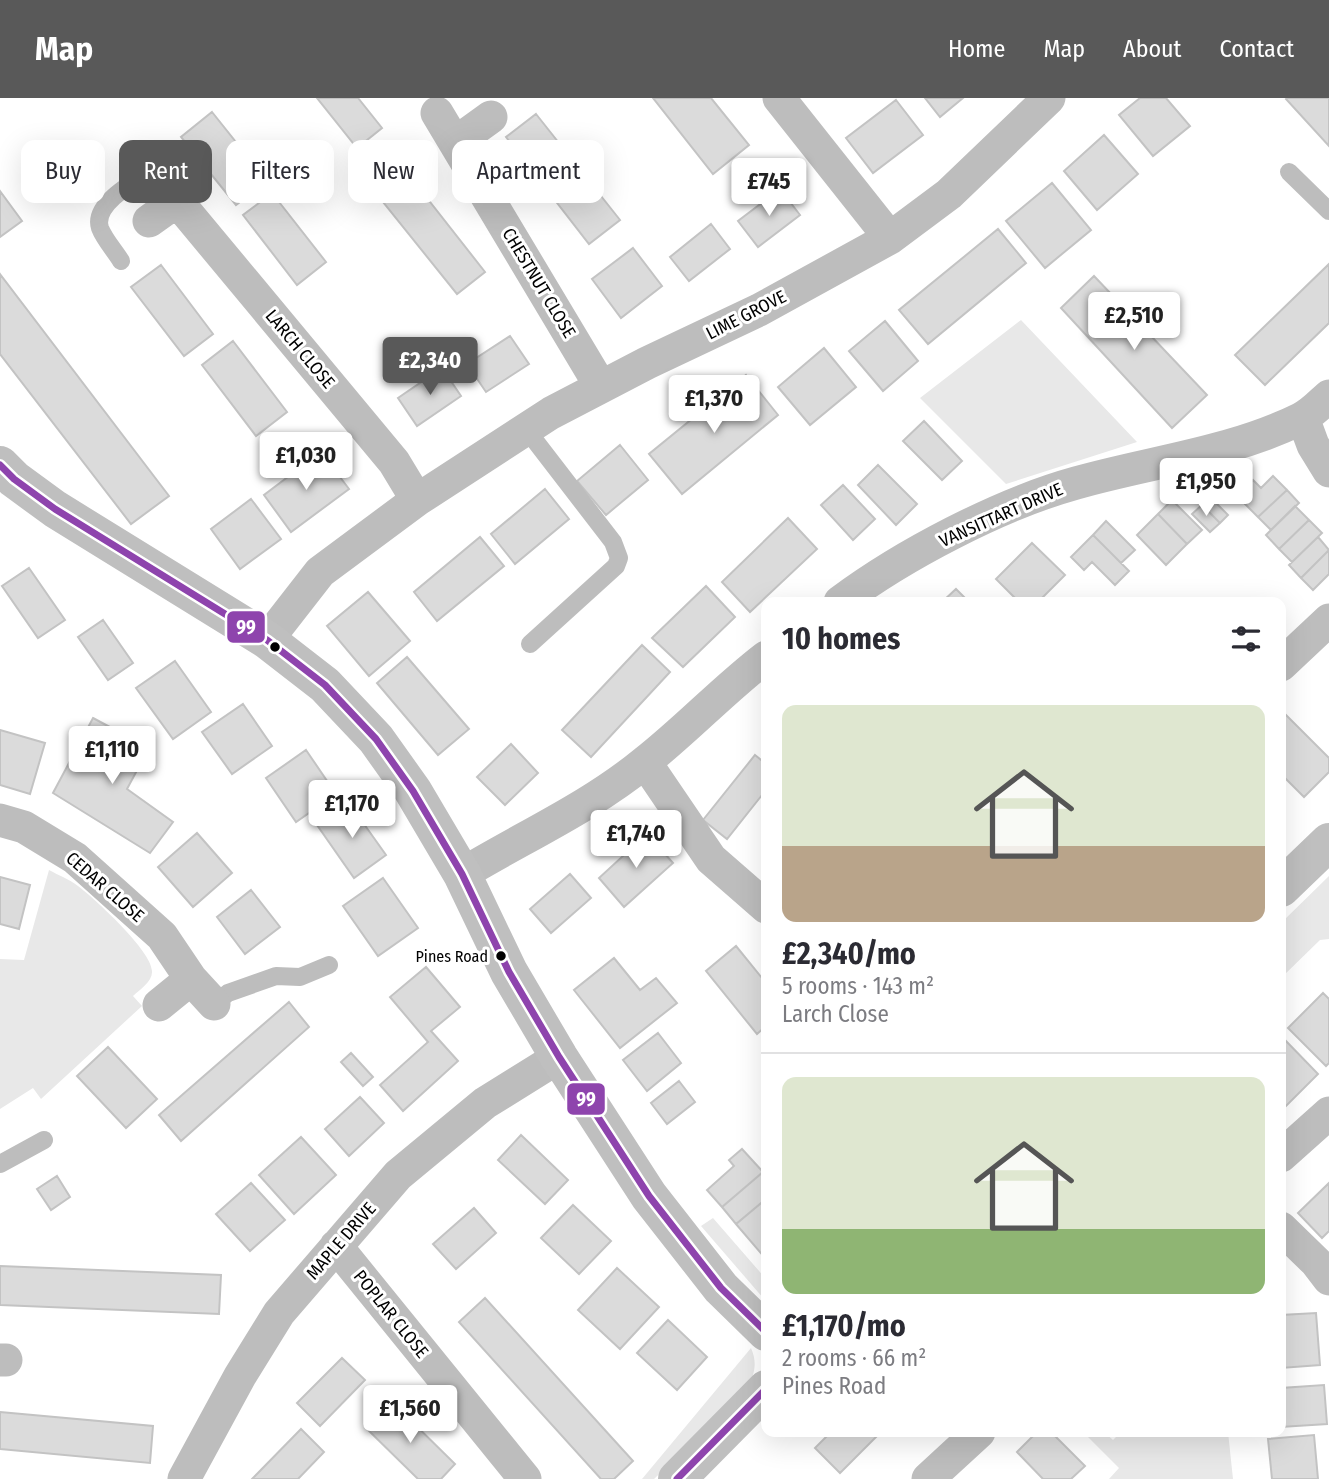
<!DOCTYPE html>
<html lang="en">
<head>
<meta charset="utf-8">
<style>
	:root { --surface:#fff; --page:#f2f2f3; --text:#2b2b33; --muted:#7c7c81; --line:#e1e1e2; --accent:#595959 }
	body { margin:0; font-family:"Fira Sans Condensed",sans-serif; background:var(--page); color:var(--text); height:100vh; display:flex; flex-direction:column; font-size:26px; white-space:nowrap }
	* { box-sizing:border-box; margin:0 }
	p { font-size:23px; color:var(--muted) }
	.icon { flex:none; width:38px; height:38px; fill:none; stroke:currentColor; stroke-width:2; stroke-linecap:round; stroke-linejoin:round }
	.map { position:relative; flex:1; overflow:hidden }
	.side { position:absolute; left:761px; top:499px; width:525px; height:840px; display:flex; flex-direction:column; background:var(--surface); border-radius:14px; box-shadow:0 7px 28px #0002 }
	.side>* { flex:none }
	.hud { position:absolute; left:21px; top:42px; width:635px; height:63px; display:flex; gap:14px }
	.price { position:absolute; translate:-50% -60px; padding:0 16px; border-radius:7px; background:#fff; color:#222; font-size:23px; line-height:46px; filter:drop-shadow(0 2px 4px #0008) }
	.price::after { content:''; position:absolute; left:50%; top:42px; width:21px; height:16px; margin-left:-10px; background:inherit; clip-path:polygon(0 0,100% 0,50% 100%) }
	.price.selected { background:var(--accent); color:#fff }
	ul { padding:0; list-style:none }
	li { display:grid; align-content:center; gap:14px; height:371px; padding:0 21px }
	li+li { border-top:2px solid var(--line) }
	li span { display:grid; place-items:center; height:217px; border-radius:14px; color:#555 }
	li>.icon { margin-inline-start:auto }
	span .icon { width:126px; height:126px; fill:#fffc; stroke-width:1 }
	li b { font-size:30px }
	h2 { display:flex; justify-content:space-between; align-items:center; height:84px; padding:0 21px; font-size:30px }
	.chip { padding:0 24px; border-radius:14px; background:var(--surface); box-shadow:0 7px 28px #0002; font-size:24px; line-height:63px }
	.chip.selected { background:var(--accent); color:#fff }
	header { display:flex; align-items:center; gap:42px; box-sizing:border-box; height:98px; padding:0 35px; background:var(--accent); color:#fff }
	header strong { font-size:33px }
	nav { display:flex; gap:38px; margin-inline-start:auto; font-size:24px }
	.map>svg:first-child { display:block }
	.green { fill:#e8e8e8 }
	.building { fill:#dbdbdb; stroke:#c3c3c3; stroke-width:2 }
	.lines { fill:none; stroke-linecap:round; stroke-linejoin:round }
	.lane { stroke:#bdbdbd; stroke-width:18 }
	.street { stroke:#bdbdbd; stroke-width:33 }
	.secondary { stroke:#bfbfbf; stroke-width:38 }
	.bus-1-casing { stroke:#fff; stroke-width:12 }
	.bus-1 { stroke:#8e44ad; stroke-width:7 }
	.bus-dot { fill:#000; stroke:#fff; stroke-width:2.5 }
	.labels { text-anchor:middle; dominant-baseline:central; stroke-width:6; stroke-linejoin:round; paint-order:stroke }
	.bus-label { font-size:16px; fill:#000; stroke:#fff; text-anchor:end }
	.street-label { font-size:18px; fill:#000; stroke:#fff }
	.line-badge { stroke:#fff; stroke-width:2.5 }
	.badge-label { font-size:19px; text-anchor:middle; font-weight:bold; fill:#fff }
</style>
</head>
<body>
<header>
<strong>Map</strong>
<nav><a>Home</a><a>Map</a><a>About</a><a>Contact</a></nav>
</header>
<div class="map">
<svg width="1329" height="1381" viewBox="0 0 1329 1381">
	<rect width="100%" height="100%" fill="#fff"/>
	<path class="green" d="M1021,222L1137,344L1006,386L920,300Z
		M49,772C58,777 69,781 78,788C94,800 152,853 152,873C153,883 140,892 133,898L142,908L41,1001L33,990L0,1011V861L24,862Z
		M1329,778V841L1320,842L1281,880V825Z
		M713,1120L766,1181V1198L764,1201L701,1128Z
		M751,1250C758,1266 754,1277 747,1292L654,1381H642Z
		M1083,1334H1104L1113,1342L1121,1334H1228L1233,1381H1109L1119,1370Z"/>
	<path class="building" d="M317,0H358L382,30L357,50Z
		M653,0H711L749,47L713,76Z
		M925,0H963L940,19Z
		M1140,0H1166L1190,28L1153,58L1119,17Z
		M1287,0H1329V48L1286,1Z
		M896,2L923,37L873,75L846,40Z
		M212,14L267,83L236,107L181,39Z
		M536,16L620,122L589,146L506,39Z
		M1104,37L1138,76L1097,112L1064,73Z
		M383,44L485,174L457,196L354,68Z
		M1052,85L1091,132L1045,170L1006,123Z
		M780,91L800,117L758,149L738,123Z
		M0,93L22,123L0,139Z
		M272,95L326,164L297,187L243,117Z
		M711,126L730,151L689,183L670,159Z
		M998,131L1026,165L928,246L899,212Z
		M633,150L662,188L621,220L592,181Z
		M1329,166V225L1265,287L1235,257Z
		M161,167L213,236L184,258L131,189Z
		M0,176L169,398L131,426L0,256Z
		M1094,178L1207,297L1172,330L1061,210Z
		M885,223L918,263L883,293L849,253Z
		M510,238L529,266L486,294L467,266Z
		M233,243L287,314L256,338L202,267Z
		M824,250L856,289L810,327L778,289Z
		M442,270L461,298L417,328L398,300Z
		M746,277L778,317L682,396L649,356Z
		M924,323L962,363L942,382L903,343Z
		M620,347L648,382L606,417L577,383Z
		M321,354L349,391L291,434L264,397Z
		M878,367L917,406L896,427L858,387Z
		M1273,378L1287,392L1258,419L1245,406L1250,401L1242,393L1253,382L1261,390Z
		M843,387L875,421L853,442L821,407Z
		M545,391L569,421L515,466L491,436Z
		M1287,392L1299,405L1271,432L1258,419Z
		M1210,399L1228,417L1220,425L1202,407Z
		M251,401L281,441L240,471L211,431Z
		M1172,402L1202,432L1187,446L1158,416Z
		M1202,407L1220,425L1210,434L1192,416Z
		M1295,408L1309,422L1279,451L1266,437Z
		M1158,416L1187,446L1166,467L1137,437Z
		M788,420L817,451L750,514L722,484Z
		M1309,422L1322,435L1292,464L1279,451Z
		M1106,423L1135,452L1121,465L1093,437Z
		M1093,437L1129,473L1115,487L1092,464L1084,472L1071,459Z
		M480,439L504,468L437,523L414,494Z
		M1318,439L1329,452L1301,480L1289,467Z
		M1032,445L1065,477L1038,504H1019L996,481Z
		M1329,452V476L1313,492L1301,480Z
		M29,470L65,522L38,540L2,488Z
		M706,488L735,519L683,569L652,540Z
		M956,491L969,504H942Z
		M368,494L410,543L369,578L327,528Z
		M103,522L133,565L108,582L78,539Z
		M642,547L670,574L591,659L562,632Z
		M407,559L469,631L438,657L377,585Z
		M175,563L211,614L173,641L136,590Z
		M243,606L272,648L232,676L202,634Z
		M1281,612L1329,660V674L1304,699L1281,676Z
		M93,620L149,650L127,691L173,724L150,755L53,695Z
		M0,632L45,645L30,696L0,687Z
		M511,646L538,675L505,707L477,679Z
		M306,652L336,696L296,724L266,680Z
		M755,657L766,666V692L727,741L703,722Z
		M349,705L386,757L354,780L317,727Z
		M197,735L232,775L193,809L158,769Z
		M647,736L673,765L624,809L599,780Z
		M570,776L591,800L551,835L530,811Z
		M0,779L30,787L19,831L0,826Z
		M383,780L418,830L378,858L343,808Z
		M251,792L280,829L245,856L217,819Z
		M736,848L766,885V928L757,936L706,873Z
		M614,860L640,892L656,880L677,905L620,950L574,892Z
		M426,869L460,909L431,933L458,963L403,1013L380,987L428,944L390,899Z
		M1323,895L1329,901V965L1326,968L1288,930Z
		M289,904L309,929L181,1043L159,1017Z
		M658,935L681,965L647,993L623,962Z
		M1285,942L1318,976L1283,1011L1281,946Z
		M108,949L157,1001L126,1030L77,978Z
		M351,955L373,979L363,988L341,964Z
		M679,983L695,1004L667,1026L651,1005Z
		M360,999L384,1025L349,1058L325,1031Z
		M521,1037L568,1082L545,1106L498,1062Z
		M301,1039L336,1077L294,1116L259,1077Z
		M742,1051L763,1074L722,1109L707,1092L734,1068L729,1062Z
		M763,1074L766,1078V1101L736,1126L722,1109Z
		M57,1078L70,1099L51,1112L37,1091Z
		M251,1085L285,1122L250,1153L216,1116Z
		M1329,1085V1133L1322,1140L1298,1115Z
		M766,1101V1161L736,1126Z
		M573,1107L611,1143L579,1176L541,1140Z
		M474,1110L496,1135L456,1171L433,1146Z
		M0,1168L221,1177L219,1216L0,1207Z
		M617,1170L659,1209L620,1251L578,1212Z
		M485,1200L633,1363L614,1381H601L459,1224Z
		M1316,1215L1320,1267L1281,1270V1217Z
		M668,1222L707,1259L677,1292L637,1255Z
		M342,1260L365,1282L320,1328L297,1305Z
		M1324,1287L1327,1326L1281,1329V1290Z
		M392,1304L455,1366L441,1381H418L366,1330Z
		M0,1314L153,1328L150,1365L0,1351Z
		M301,1331L324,1354L298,1381H252Z
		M831,1334H881L840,1375L815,1350Z
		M1037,1334H1051L1085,1368L1071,1381H1043L1017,1354Z
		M1314,1337L1318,1381H1272L1268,1341Z"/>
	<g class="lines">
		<path class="lane" d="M1289,74L1329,113
			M121,163C115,153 104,141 100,130C92,105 139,81 156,70
			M526,331L613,444L619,460L616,468L530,546
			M214,906L228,895L276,878L300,879L329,867
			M0,1066L44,1042"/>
		<path class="street" d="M779,0L890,140
			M437,15L601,289
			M455,45L491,19
			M156,70L177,103L394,364L417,402
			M149,123L177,103
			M1303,320L1313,347L1329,373
			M840,504C903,457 1000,406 1076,385C1150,364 1231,355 1300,321C1311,316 1320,306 1329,298
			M267,542L320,474L417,402L551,315L647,265L759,212L890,140L949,96L1049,0
			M1281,567L1329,522
			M645,664L711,761L766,809
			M0,722L24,729L75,760L162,838L191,881L214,906
			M462,776C523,739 589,710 645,664C687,631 724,591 766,559
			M159,907L191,881
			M1281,1058L1329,1015
			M1281,1130L1316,1164L1329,1181
			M336,1148L525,1381
			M0,1262H6
			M184,1381L240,1278L279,1215L398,1077L485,1005L559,959
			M928,1381L979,1334"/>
		<path class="secondary" d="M0,367L14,381L55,411L267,542L325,587L376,641L413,693L462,776L509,874L559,959L649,1098L721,1190L766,1234
			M1281,790L1329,744
			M677,1381L766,1291"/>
		<g class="bus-1-casing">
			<path id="bus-1" d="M0,367L14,381L55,411L267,542L325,587L376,641L413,693L462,776L509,874L559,959L649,1098L721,1190L766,1234
				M677,1381L766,1291"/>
		</g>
		<use href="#bus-1" class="bus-1"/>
	</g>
	<g class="bus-dot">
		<circle cx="275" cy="549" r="6"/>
		<circle cx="501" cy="858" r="6"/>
	</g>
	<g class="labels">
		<g class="bus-label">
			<text x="488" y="858">Pines Road</text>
		</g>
		<g class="street-label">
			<text transform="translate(539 185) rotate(59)">CHESTNUT CLOSE</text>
			<text transform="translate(746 217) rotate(-27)">LIME GROVE</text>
			<text transform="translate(300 251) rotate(50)">LARCH CLOSE</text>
			<text transform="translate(1001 417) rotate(-24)">VANSITTART DRIVE</text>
			<text transform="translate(105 789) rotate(41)">CEDAR CLOSE</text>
			<text transform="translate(341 1143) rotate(-49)">MAPLE DRIVE</text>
			<text transform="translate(391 1216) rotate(51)">POPLAR CLOSE</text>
		</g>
	</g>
	<g class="line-badge">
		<rect x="226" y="512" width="40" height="34" rx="7" fill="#8e44ad"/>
		<rect x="566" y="984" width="40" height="34" rx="7" fill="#8e44ad"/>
	</g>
	<g class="badge-label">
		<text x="246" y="536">99</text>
		<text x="586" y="1008">99</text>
	</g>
</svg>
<b class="price" style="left:769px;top:120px">£745</b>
<b class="price" style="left:1134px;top:254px">£2,510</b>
<b class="price selected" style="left:430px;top:299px">£2,340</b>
<b class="price" style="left:714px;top:337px">£1,370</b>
<b class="price" style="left:306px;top:394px">£1,030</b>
<b class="price" style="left:1206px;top:420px">£1,950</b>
<b class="price" style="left:112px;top:688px">£1,110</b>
<b class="price" style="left:352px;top:742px">£1,170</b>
<b class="price" style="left:636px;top:772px">£1,740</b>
<b class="price" style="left:410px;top:1347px">£1,560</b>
<div class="hud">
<a class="chip">Buy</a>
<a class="chip selected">Rent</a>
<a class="chip">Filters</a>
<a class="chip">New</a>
<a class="chip">Apartment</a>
</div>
<section class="side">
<h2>10 homes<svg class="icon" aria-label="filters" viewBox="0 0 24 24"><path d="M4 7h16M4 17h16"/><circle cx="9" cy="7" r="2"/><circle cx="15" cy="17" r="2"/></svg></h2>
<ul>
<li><span style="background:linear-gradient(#dfe7d0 65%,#b9a48a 0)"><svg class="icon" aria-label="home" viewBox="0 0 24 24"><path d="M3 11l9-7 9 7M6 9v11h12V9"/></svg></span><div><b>£2,340/mo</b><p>5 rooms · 143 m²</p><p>Larch Close</p></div></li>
<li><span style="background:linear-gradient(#dfe7d0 70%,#8fb573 0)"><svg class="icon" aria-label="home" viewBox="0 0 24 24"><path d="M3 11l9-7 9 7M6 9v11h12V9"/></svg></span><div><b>£1,170/mo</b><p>2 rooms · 66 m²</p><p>Pines Road</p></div></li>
</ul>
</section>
</div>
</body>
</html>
